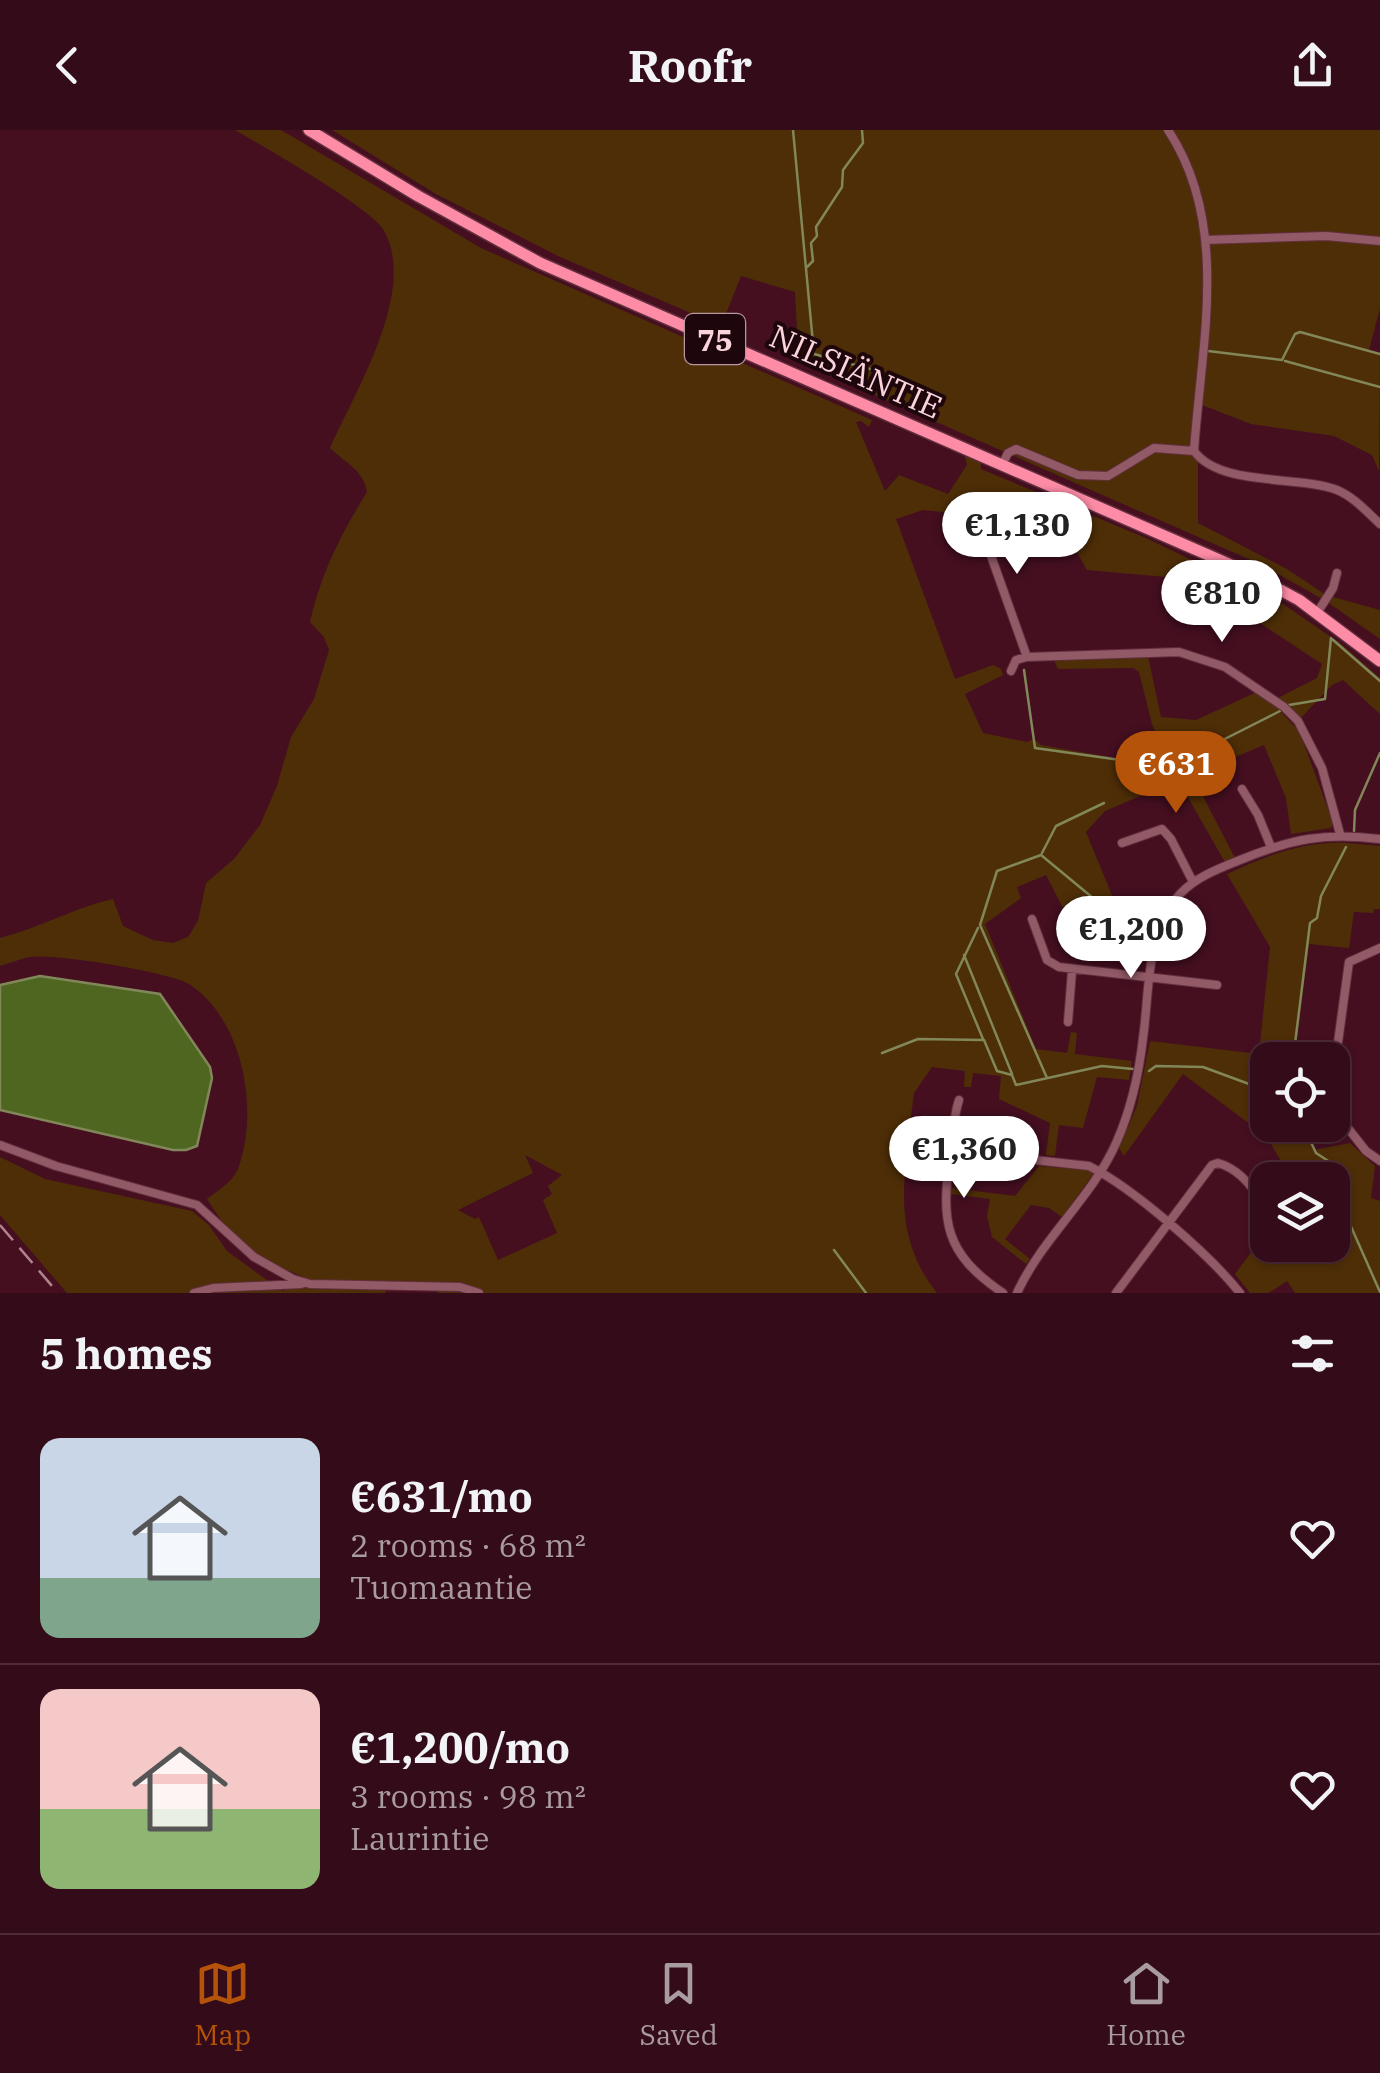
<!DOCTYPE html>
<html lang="en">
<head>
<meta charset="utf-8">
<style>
	:root { --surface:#340b18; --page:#3c1421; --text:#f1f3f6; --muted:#a99ba2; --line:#4e2b37; --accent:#b45309 }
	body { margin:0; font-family:"IBM Plex Serif",serif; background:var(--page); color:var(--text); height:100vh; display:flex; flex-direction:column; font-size:38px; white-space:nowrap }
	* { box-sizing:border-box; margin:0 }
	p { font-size:32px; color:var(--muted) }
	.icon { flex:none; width:55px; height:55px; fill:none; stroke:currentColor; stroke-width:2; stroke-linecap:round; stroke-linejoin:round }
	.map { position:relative; height:1163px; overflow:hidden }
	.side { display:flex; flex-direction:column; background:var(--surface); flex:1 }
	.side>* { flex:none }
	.tools { position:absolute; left:1250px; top:912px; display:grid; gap:20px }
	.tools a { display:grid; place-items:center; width:100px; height:100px; border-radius:20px; background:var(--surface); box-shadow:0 2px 8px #0004,0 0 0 2px var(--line); font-size:50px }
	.price { position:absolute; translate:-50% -85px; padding:0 22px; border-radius:35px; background:#fff; color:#222; font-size:32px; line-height:65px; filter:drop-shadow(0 2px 5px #0008) }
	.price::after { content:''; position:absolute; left:50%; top:60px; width:30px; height:22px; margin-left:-15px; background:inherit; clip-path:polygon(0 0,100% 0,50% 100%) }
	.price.active { background:var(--accent); color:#fff }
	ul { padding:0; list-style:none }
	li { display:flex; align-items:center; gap:30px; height:250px; padding:0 40px }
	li+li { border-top:2px solid var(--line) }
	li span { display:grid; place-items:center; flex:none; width:280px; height:200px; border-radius:20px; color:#555 }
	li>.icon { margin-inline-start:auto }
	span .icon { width:120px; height:120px; fill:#fffc; stroke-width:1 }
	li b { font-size:42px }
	h2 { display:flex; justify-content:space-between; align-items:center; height:120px; padding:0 40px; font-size:42px }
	header { display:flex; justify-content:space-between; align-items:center; height:130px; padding:0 40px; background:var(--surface); font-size:45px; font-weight:800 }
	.tab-bar { display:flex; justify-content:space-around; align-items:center; height:140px; border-top:2px solid var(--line); background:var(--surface); font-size:28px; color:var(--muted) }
	.tab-bar a { display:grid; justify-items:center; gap:5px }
	.tab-bar .active { color:var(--accent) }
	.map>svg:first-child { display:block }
	.green { fill:#4e2e07; fill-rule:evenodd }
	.water { fill:#4f6621; stroke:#828759; stroke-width:2.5 }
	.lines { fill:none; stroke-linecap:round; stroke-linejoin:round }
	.stream { stroke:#828759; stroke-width:2.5 }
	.minor-casing { stroke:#622f3e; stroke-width:10 }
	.primary-casing { stroke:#622f3e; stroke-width:14 }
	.minor { stroke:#925a67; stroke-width:8 }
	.primary { stroke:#fe8ca7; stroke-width:11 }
	.rail { stroke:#af848e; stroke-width:2.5; stroke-dasharray:20 10; stroke-linecap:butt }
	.labels { text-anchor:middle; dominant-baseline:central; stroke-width:8; stroke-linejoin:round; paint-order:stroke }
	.shield { fill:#1d060c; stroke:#b7979d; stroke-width:2.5 }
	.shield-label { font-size:30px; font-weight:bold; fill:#f9d5db }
	.street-label { font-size:32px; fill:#f9d5db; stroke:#1d060c }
</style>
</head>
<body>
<header><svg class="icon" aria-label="back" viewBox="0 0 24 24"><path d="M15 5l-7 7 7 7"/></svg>Roofr<svg class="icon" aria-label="share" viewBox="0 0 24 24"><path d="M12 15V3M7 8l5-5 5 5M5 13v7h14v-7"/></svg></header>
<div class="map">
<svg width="1380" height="1163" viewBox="0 0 1380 1163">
	<rect width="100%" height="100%" fill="#450f20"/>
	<path class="green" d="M235,0H281L481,118L872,290L869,297L861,291L856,292L885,361L899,345L948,364L967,335L963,318L980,325L981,339L1148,409L1283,474L1341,514L1380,548V584L1343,550L1332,555L1298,591L1284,578L1280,581L1297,599L1303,611L1333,693L1331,698L1291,704L1286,668L1264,615L1192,645L1236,730L1226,734L1178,650L1105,681L1086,702L1116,775L1160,781L1149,809L1075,801L1046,745L1017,757L1021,768L985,794L1036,919L1067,923L1071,902L1077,903L1075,924L1132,931L1129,950L1097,947L1083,998L1059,995L1055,1026L1046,1025L1050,993L999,969L1001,946L973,943L971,957H964L965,941L932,937L914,963L908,1009L944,1021L942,1038L906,1034C900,1082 906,1124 937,1163H438L437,1156L387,1157L385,1163H67L0,1085V1027L45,1049L192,1081L209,1095L227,1121L282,1161L313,1151L261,1129L223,1093L207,1069C219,1060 235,1050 239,1036C259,979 243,889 189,854C169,842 54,823 30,827C20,829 10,833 0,836V808C39,798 73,778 113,769L123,796L153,810L173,813L188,807L198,791L206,753L234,729L260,695L277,656L291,607L314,569L329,520L324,507L310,492C321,443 341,404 367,362C364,340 344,332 330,318C355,262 419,159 383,99C368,76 264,17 235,0ZM992,364L1061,394L1087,440L1166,447L1176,438L1322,534L1317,548L1274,570L1259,561L1196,590L1161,587L1148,526L1054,530L1058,539L1133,538L1139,542L1152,594L1165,627L1149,634L1041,615L1034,609L1027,612L983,603L965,564L1003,545L1001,539L993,535L955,549L896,389L923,380L951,383L962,374ZM525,1025L562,1045L548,1056L552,1064L543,1070L557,1103L498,1130L479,1087L475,1089L458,1080L533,1043Z
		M332,0H1380V178L1369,220L1380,224L1379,341L1372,325L1334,306L1251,294L1202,275C1206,239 1214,201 1206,165L1194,321L1198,327V393L1287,439L1326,465L1380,480V509L1326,471L1260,434L788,227L798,220L795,162L741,146L721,196L558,126L436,64Z
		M1347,713L1380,716V779H1374L1373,783L1354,782L1349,818L1309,814L1294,930H1268V995H1303L1314,1020L1350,1013L1375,1036L1371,1068L1380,1071V1163H1295L1287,1151L1269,1163H1250L1235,1144L1267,1101L1268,1115H1332V1050H1292L1267,1007L1183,944L1124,1026L1119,1018L1137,976L1150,911L1259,924L1270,817L1227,744C1266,726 1303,711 1347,713Z
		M1039,1036L1087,1040L1094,1043L1062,1087L1049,1078L1031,1075L1005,1109L1030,1129L1026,1134L992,1107L987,1086L990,1069L951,1064V1058L1015,1066Z"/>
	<path class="water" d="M40,846L160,864L210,937L212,948L197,1016L186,1020H173L0,980V855Z"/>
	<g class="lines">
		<path class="stream" d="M793,0L814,224L874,240L878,257
			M807,137L813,131L811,113L817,106L816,97L842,57L843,40L863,13L862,0
			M1208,221L1282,230L1295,204L1300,202L1380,224
			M1285,231L1380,257
			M1332,509L1380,551
			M1024,540L1035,618L1149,634L1195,624L1280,581
			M1289,575L1325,569L1331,508
			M1354,701L1355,680L1380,623
			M1042,723L1056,696L1104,673
			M978,798L956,844L983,909
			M964,825L1012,944
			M882,923L918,909L984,910L997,941L1012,945L1016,955L1102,936L1133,939
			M1293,930L1310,793L1317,788L1321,766L1346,717
			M1149,941L1156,936L1203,937L1268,961
			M1047,948L980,795L997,741L1041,725L1093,768
			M1303,995L1316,1023L1336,1036L1345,1052L1340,1067
			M1345,1083L1380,1162
			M834,1120L866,1163"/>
		<g class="minor-casing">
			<path id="minor" d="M1168,0C1231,95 1201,215 1194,321C1220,357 1298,345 1337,360C1354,367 1367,382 1380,394
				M1205,110L1326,106L1380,111
				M1002,335L1008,323L1016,319L1078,345L1108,346L1154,318L1194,321
				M974,378L1027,527
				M1317,483L1333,458L1337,443
				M1011,541L1016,530L1027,527L1179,522L1225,537L1284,577L1298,591L1322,638L1340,704
				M1242,659L1258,685L1271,717
				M1122,713L1162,699L1171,709L1193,752
				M1032,789L1047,830L1059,837L1217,855
				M1068,892L1072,841
				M1332,956L1349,832L1380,818
				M959,970C953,988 953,1007 950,1025C941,1092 944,1123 1003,1163
				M1332,978L1366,1021L1380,1031
				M0,1015L56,1036L197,1075L254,1127L293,1149L310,1154L460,1157L479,1163
				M951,1021L1089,1036C1133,1058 1209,1124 1240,1163
				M194,1163L213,1158L301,1154
				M1017,1163C1042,1108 1093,1067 1117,1011C1131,979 1139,943 1143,908C1150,860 1145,801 1181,763C1196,747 1220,738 1240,730C1291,709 1325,702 1380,709
				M1116,1163L1212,1035L1218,1033C1235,1038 1250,1052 1258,1068"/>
		</g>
		<g class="primary-casing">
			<path id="primary" d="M309,0L418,66L540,133L1247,442L1299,470L1380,531"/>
		</g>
		<use href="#minor" class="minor"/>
		<use href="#primary" class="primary"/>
		<path class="rail" d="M0,1095L58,1163"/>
	</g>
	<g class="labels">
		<rect class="shield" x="685" y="184" width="60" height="50" rx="8"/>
		<g class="shield-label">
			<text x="715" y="209">75</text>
		</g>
		<g class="street-label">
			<text transform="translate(856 241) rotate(24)">NILSIÄNTIE</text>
		</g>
	</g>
</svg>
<div class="tools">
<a><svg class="icon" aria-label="locate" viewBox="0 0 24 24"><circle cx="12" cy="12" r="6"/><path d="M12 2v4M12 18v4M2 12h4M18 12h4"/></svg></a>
<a><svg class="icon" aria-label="layers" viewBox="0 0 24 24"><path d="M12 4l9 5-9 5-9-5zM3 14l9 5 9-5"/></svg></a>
</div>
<b class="price" style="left:1017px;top:447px">€1,130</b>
<b class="price" style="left:1222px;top:515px">€810</b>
<b class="price active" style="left:1176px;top:686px">€631</b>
<b class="price" style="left:1131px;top:851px">€1,200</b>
<b class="price" style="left:964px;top:1071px">€1,360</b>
</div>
<section class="side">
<h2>5 homes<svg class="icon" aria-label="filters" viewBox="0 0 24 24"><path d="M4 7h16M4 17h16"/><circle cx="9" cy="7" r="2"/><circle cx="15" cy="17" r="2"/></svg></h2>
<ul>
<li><span style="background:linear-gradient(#c9d6e8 70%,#7fa58c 0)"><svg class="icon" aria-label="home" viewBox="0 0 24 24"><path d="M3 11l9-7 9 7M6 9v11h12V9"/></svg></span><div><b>€631/mo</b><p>2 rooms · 68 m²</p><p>Tuomaantie</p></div><svg class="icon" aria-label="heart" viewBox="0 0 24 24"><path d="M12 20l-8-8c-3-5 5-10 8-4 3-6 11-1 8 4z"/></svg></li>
<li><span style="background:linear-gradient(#f6c9c9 60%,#8fb573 0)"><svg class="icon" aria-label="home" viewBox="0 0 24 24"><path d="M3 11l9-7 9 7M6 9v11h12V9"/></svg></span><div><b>€1,200/mo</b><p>3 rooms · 98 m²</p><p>Laurintie</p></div><svg class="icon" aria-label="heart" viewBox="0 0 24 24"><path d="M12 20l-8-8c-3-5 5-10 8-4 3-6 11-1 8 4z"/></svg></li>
</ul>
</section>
<nav class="tab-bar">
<a class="active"><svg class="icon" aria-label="map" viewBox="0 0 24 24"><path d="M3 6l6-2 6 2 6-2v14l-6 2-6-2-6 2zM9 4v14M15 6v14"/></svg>Map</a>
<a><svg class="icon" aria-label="saved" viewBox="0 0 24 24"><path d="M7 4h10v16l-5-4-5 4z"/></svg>Saved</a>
<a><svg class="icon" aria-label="home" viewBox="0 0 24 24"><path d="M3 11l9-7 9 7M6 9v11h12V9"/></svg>Home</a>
</nav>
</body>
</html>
